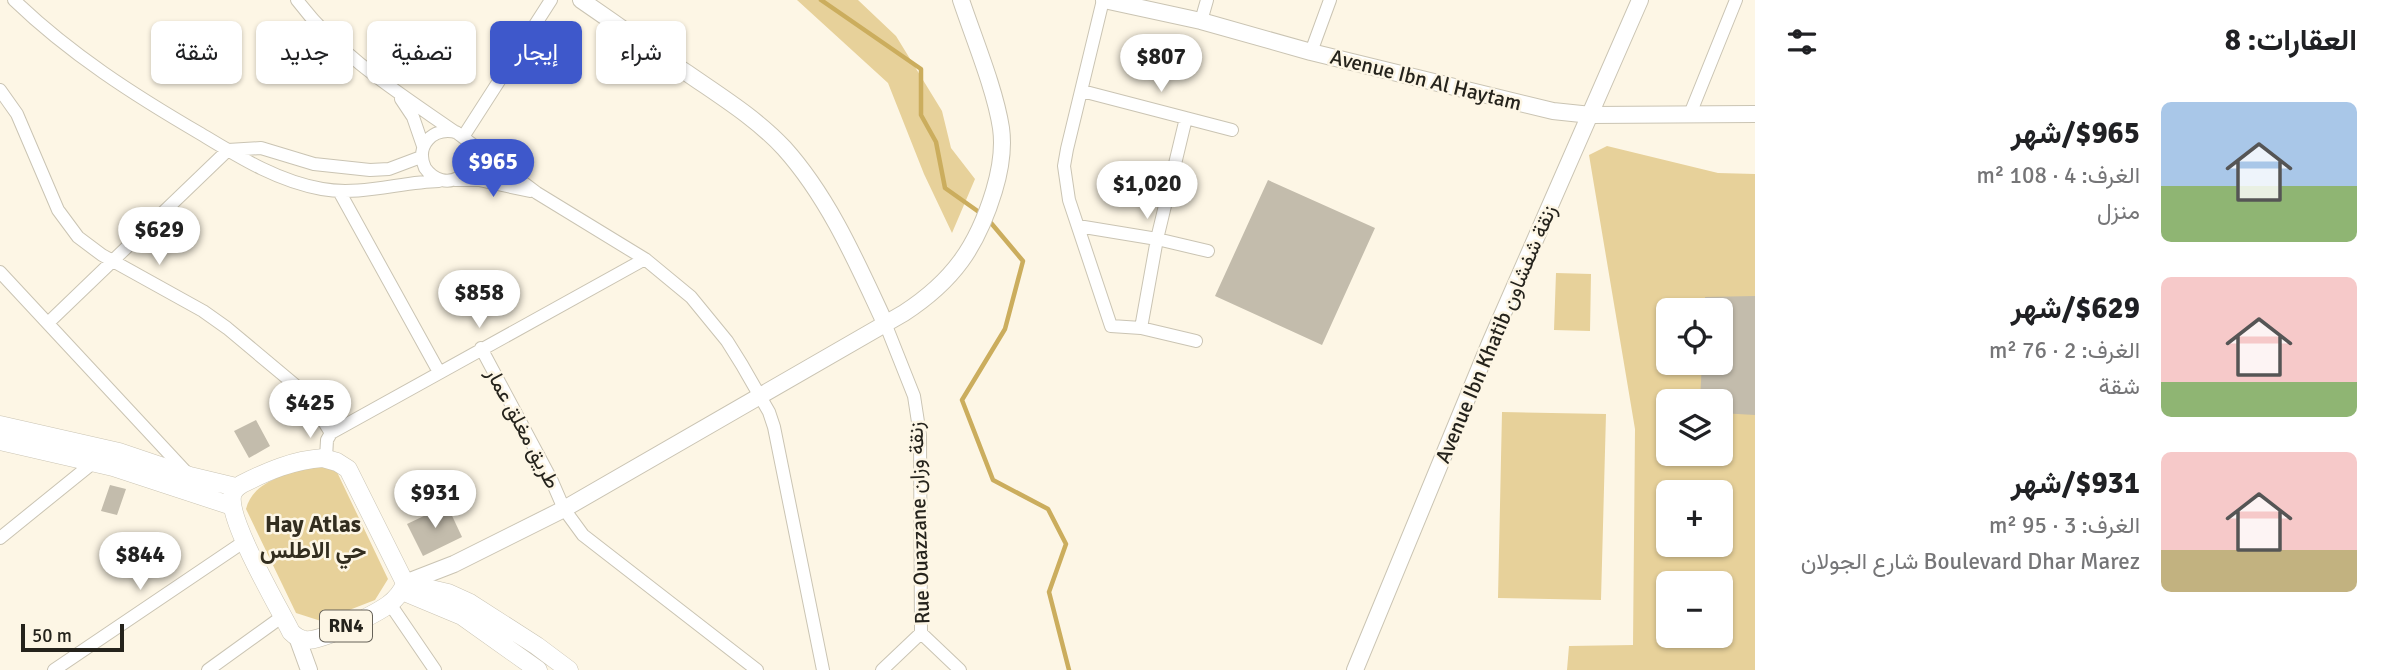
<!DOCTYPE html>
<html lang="ar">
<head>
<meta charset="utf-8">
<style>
	:root { --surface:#fff; --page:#f6f6f6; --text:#202124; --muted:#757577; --accent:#3e58cb }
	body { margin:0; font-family:Signika,Vazirmatn,sans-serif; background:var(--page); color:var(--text); direction:rtl; height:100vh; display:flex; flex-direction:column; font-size:26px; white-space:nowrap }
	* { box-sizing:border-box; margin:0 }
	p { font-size:23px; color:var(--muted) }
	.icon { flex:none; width:38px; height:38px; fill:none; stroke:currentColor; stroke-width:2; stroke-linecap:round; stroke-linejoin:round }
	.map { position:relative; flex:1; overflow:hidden; direction:ltr }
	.drawer { display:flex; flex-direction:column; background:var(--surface); width:630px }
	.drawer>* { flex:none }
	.top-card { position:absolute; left:21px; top:21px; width:665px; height:63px; direction:rtl; display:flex; gap:14px }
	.controls { position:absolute; left:1656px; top:298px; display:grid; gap:14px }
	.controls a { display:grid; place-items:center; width:77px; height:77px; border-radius:10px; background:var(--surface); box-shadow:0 2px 5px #0004; font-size:35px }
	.scale { position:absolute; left:21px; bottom:18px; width:103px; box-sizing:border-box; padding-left:7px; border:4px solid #25231c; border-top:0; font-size:19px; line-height:24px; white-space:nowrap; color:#25231c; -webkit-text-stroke:5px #fdf6e5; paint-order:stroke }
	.price { position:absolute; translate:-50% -60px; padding:0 16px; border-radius:24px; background:#fff; color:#222; font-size:23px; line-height:46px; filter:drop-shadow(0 2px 4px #0008) }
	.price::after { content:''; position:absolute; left:50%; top:42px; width:21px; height:16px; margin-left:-10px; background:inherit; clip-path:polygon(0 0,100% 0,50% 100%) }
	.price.current { background:var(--accent); color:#fff }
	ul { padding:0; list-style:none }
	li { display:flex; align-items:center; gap:21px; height:175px; padding:0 28px }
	li span { display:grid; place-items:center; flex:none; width:196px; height:140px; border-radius:10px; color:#555 }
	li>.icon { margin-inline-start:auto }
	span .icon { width:84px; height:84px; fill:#fffc; stroke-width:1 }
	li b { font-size:30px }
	h2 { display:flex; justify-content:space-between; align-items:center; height:84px; padding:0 28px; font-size:30px }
	.chip { padding:0 24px; border-radius:10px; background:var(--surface); box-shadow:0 2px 5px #0004; font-size:24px; line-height:63px }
	.chip.current { background:var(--accent); color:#fff }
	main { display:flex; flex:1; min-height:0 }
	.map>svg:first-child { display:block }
	.green { fill:#e7d19a; fill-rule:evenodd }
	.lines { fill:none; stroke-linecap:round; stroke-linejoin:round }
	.stream { stroke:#cbad5d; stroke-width:4.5 }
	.building { fill:#c3bcac }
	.street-casing { stroke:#cac4b3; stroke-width:14 }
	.secondary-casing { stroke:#cac4b3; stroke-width:18 }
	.primary-casing { stroke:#cac4b3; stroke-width:19 }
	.street { stroke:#fff; stroke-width:12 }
	.secondary { stroke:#fff; stroke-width:16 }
	.primary { stroke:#fff; stroke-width:18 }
	.labels { text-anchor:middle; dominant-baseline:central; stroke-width:5; stroke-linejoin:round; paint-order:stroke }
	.shield { fill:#fdf6e5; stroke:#666258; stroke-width:2 }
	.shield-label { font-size:19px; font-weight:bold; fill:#25231c }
	.street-label { font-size:21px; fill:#25231c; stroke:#fdf6e5 }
	.neighbourhood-label { font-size:23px; font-weight:bold; fill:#332e20; stroke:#fdf6e5 }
</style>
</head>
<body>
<main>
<section class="drawer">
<h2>العقارات: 8<svg class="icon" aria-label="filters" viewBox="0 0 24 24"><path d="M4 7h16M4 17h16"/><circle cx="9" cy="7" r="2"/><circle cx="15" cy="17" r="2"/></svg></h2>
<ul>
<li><span style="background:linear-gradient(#a9c7e8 60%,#8fb573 0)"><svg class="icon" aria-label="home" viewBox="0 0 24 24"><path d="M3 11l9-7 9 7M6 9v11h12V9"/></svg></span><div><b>$965/شهر</b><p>الغرف: 4 · 108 m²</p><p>منزل</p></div></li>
<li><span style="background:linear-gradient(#f6c9c9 75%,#8fb573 0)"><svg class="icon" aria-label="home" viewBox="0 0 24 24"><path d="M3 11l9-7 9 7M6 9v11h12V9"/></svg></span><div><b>$629/شهر</b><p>الغرف: 2 · 76 m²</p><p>شقة</p></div></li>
<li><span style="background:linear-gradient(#f6c9c9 70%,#c2b280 0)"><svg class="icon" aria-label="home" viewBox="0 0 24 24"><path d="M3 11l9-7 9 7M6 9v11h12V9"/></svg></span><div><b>$931/شهر</b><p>الغرف: 3 · 95 m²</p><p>Boulevard Dhar Marez شارع الجولان</p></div></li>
</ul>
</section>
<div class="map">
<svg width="1755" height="670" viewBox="0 0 1755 670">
	<rect width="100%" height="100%" fill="#fdf6e5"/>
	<path class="green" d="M797,0H858L896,36L942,111L951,148L975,179L952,233L924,174L888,83Z
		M1607,146L1718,173L1755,174V670H1567L1569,646L1633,645L1635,429L1589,155ZM1668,310H1720V362H1668ZM1668,401H1720V453H1668ZM1668,492H1720V544H1668ZM1668,583H1720V635H1668Z
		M1556,273L1591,274L1590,331L1554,330Z
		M1502,412L1606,414L1601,600L1498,598Z
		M310,465L323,466L337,472L388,579L375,600L321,621L296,613L246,509C253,481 285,476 310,465Z"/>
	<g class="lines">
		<path class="stream" d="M821,0L921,69V115L936,142L945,188L986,217L1023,261L1005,329L962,400L993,480L1048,509L1066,544L1049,592L1069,670"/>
	</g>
	<path class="building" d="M1268,180L1375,228L1322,345L1215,296Z
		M1755,296V415L1720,413V401H1700L1702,362H1720V310H1705V297Z
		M256,420L270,446L249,458L234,431Z
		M110,485L126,489L117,515L101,511Z
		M447,505L462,537L423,556L407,524Z"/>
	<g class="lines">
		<g class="street-casing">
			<path id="street" d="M14,0C70,54 134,95 201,134C239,157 277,181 322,189C360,196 401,182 439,181
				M297,0C339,56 399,93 455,132
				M1103,0L1067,149L1064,166L1069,200L1111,326L1141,328L1196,341
				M1201,21L1207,0
				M1311,52L1330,0
				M0,90L17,114L58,210L78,237L102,255L203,311L227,328L294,384L315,407L331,433
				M1082,91L1232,130
				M401,99L413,117L423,146
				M1690,114L1736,0
				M463,137L551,0
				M469,143C481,175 444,195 425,168C415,146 432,127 456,132L537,193L645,259L691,297L727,341L742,365L769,412L774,427L823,670
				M455,180H479L530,191
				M339,191L439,372
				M1078,226L1157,239L1208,251
				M0,272L187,473
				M48,323L228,150L261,148L314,164L370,170L389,169L421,157
				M885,323L914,396L920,435L921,633L960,670
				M1141,328L1157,239L1186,118
				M481,348L551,479L564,509L583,535L757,670
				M326,458L327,440L331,433L645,259
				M0,538L94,462
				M390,604L435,670
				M54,670L245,541
				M208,670L283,616
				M882,670L921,633"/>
		</g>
		<g class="secondary-casing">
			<path id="secondary" d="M581,0C616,24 651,49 687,73C720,96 756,118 784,148C829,198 857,263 885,323
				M1104,0L1201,21L1311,52L1553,111L1591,115L1755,114
				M405,583L454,564L564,509L904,313C953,281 977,247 994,191C1000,171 1004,149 1001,128C995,89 974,39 961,0
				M297,637L309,670
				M1355,670L1490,343L1640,0"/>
		</g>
		<g class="primary-casing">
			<path id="primary" d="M0,425L119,452L190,476L236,487
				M0,441L113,467L232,506
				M323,458L337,462L348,469L405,583C402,592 396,599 388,605C375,614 321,642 305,640C299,639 295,636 291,632C278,606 228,521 232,496C233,490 237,487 242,484C268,471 293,460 323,458Z
				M405,583L448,593L470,603L537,646L569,670
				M402,591L462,616L538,670"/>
		</g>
		<use href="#street" class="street"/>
		<use href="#secondary" class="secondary"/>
		<use href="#primary" class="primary"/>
	</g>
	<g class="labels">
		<rect class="shield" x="320" y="610.5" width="52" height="31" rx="5"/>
		<g class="shield-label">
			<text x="346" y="626">RN4</text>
		</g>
		<g class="street-label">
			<text transform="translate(1426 80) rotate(14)">Avenue Ibn Al Haytam</text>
			<text transform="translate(1496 334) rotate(-67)">Avenue Ibn Khatib زنقة شفشاون</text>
			<text transform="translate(523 428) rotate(62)">طريق مغلق عمار</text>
			<text transform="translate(919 523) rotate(-92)">Rue Ouazzane زنقة وزان</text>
		</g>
		<g class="neighbourhood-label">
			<text x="313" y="524">Hay Atlas<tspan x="313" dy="26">حي الاطلس</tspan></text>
		</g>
	</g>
</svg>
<div class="controls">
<a><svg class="icon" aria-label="locate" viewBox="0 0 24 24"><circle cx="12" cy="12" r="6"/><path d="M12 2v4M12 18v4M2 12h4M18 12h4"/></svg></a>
<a><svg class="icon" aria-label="layers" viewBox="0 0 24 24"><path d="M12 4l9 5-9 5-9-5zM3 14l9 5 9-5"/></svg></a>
<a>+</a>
<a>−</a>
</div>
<div class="scale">50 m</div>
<b class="price" style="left:1161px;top:94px">$807</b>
<b class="price current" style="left:493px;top:199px">$965</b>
<b class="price" style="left:1147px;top:221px">$1,020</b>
<b class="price" style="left:159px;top:267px">$629</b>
<b class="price" style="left:479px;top:330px">$858</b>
<b class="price" style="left:310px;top:440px">$425</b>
<b class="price" style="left:435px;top:530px">$931</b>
<b class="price" style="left:140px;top:592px">$844</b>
<div class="top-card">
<a class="chip">شراء</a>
<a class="chip current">إيجار</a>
<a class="chip">تصفية</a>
<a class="chip">جديد</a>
<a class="chip">شقة</a>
</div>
</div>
</main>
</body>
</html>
